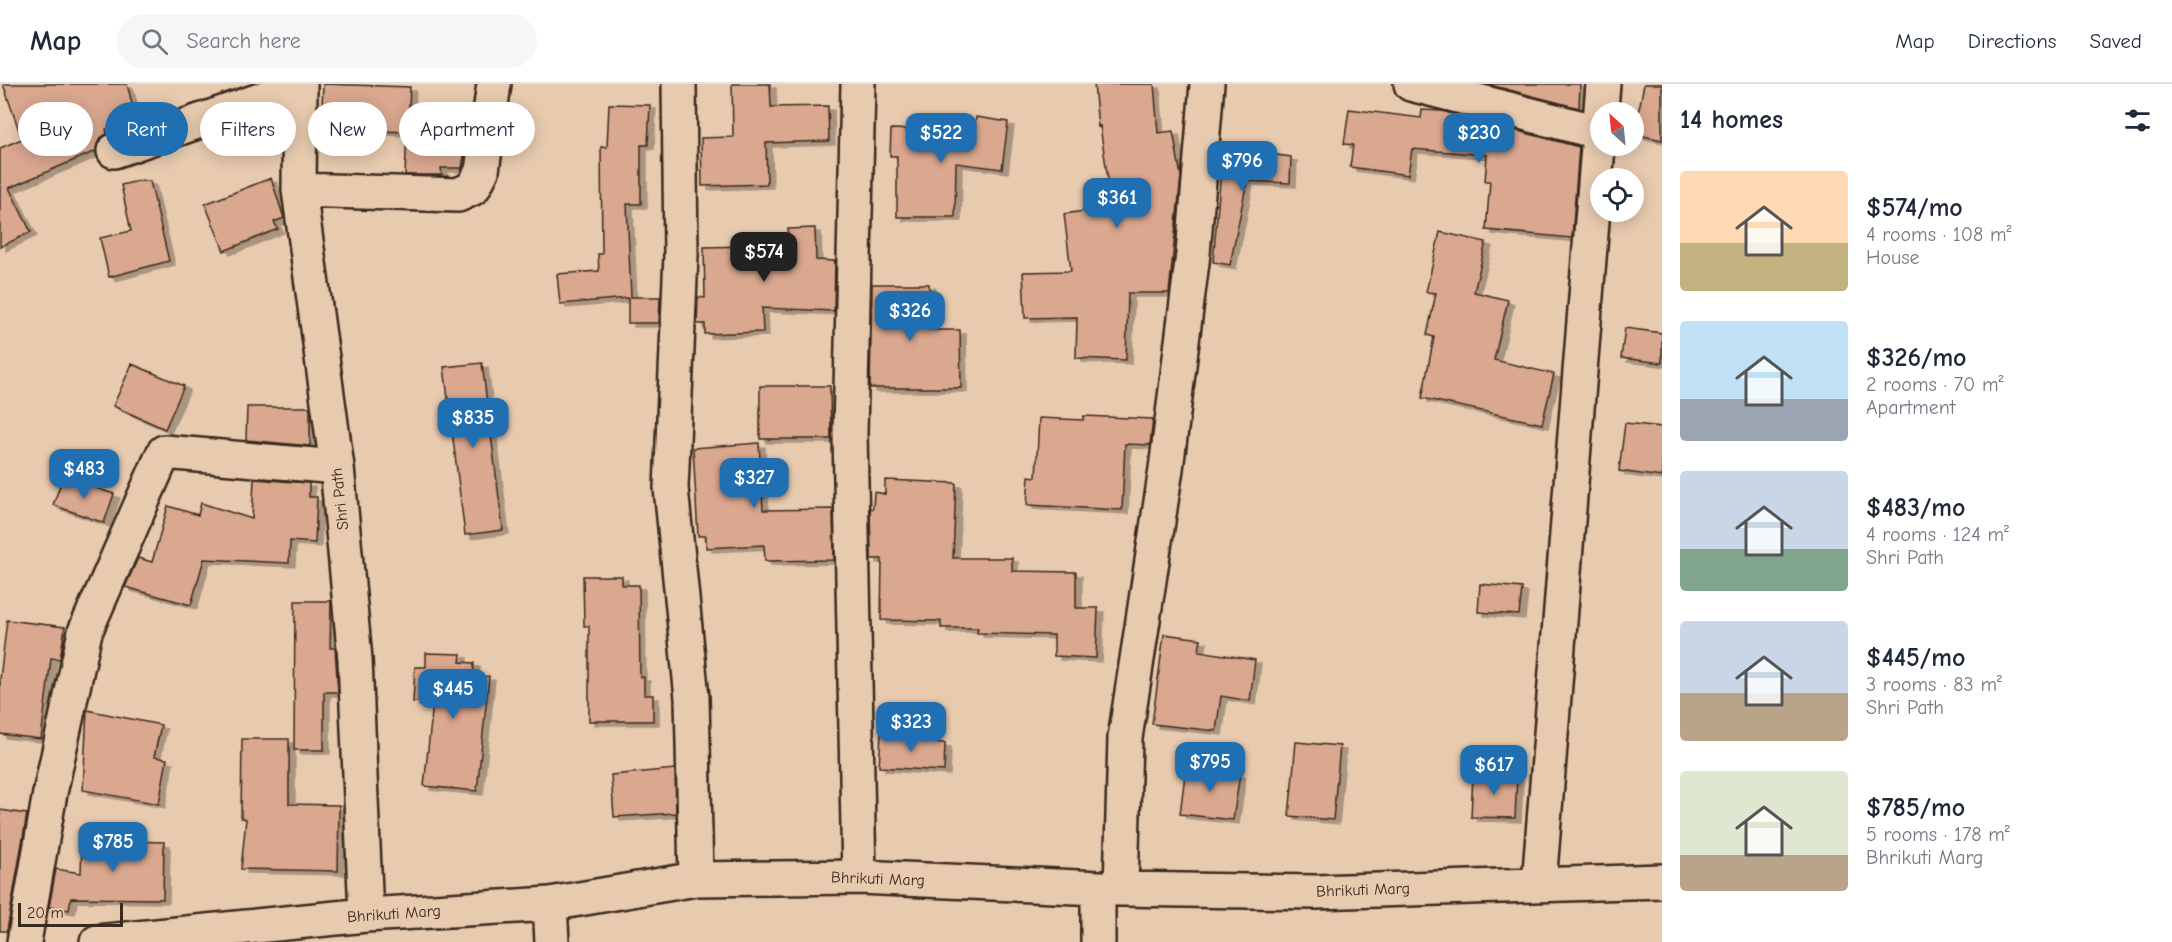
<!DOCTYPE html>
<html lang="en">
<head>
<meta charset="utf-8">
<style>
	:root { --surface:#fff; --page:#f6f6f7; --text:#1f2937; --muted:#747a83; --line:#e0e1e3; --accent:#1f6fb2 }
	body { margin:0; font-family:"Comic Neue",sans-serif; background:var(--page); color:var(--text); height:100vh; display:flex; flex-direction:column; font-size:22px; white-space:nowrap }
	* { box-sizing:border-box; margin:0 }
	p { font-size:20px; color:var(--muted) }
	.icon { flex:none; width:33px; height:33px; fill:none; stroke:currentColor; stroke-width:2; stroke-linecap:round; stroke-linejoin:round }
	.map { position:relative; flex:1; overflow:hidden }
	.side { display:flex; flex-direction:column; background:var(--surface); width:510px }
	.side>* { flex:none }
	.banner { position:absolute; left:18px; top:18px; width:570px; height:54px; display:flex; gap:12px }
	.needle { width:39px; rotate:333deg }
	.controls { position:absolute; left:1590px; top:18px; display:grid; gap:12px }
	.controls a { display:grid; place-items:center; width:54px; height:54px; border-radius:50%; background:var(--surface); box-shadow:0 3px 15px #0003; font-size:30px }
	.scale { position:absolute; left:18px; bottom:15px; width:105px; box-sizing:border-box; padding-left:6px; border:3px solid #3b2a1e; border-top:0; font-size:16px; line-height:21px; white-space:nowrap; color:#3b2a1e; -webkit-text-stroke:4px #e8cbaf; paint-order:stroke }
	.price { position:absolute; translate:-50% -51px; padding:0 14px; border-radius:12px; background:var(--accent); color:#fff; font-size:20px; line-height:39px; filter:drop-shadow(0 2px 3px #0008) }
	.price::after { content:''; position:absolute; left:50%; top:36px; width:18px; height:14px; margin-left:-9px; background:inherit; clip-path:polygon(0 0,100% 0,50% 100%) }
	.price.current { background:#222; color:#fff }
	ul { padding:0; list-style:none }
	li { display:flex; align-items:center; gap:18px; height:150px; padding:0 18px }
	li span { display:grid; place-items:center; flex:none; width:168px; height:120px; border-radius:6px; color:#555 }
	li>.icon { margin-inline-start:auto }
	span .icon { width:72px; height:72px; fill:#fffc; stroke-width:1 }
	li b { font-size:26px }
	h2 { display:flex; justify-content:space-between; align-items:center; height:72px; padding:0 18px; font-size:26px }
	.chip { padding:0 21px; border-radius:27px; background:var(--surface); box-shadow:0 3px 15px #0003; font-size:21px; line-height:54px }
	.chip.current { background:var(--accent); color:#fff }
	header { display:flex; align-items:center; gap:36px; box-sizing:border-box; height:84px; padding:0 30px; background:var(--surface); border-bottom:2px solid var(--line) }
	header strong { font-size:28px }
	nav { display:flex; gap:33px; margin-inline-start:auto; font-size:21px }
	.search { width:420px; height:54px; background:var(--page); display:flex; align-items:center; gap:15px; box-sizing:border-box; padding:0 21px; border-radius:33px; color:var(--muted); font-size:22px }
	main { display:flex; flex:1; min-height:0 }
	.map>svg:first-child { display:block }
	.building { fill:#daa78f; stroke:#3b2a1e; stroke-width:1.5; filter:url(#shadow) }
	.lines { fill:none; stroke-linecap:round; stroke-linejoin:round }
	.minor-casing { stroke:#3b2a1e; stroke-width:38 }
	.minor { stroke:#e8cbaf; stroke-width:33 }
	.labels { text-anchor:middle; dominant-baseline:central; stroke-width:4.5; stroke-linejoin:round; paint-order:stroke }
	.street-label { font-size:16px; fill:#3b2a1e; stroke:#e8cbaf }
</style>
</head>
<body>
<header>
<strong>Map</strong>
<div class="search"><svg class="icon" aria-label="search" viewBox="0 0 24 24"><circle cx="10" cy="10" r="6"/><path d="M15 15l6 6"/></svg>Search here</div>
<nav><a>Map</a><a>Directions</a><a>Saved</a></nav>
</header>
<main>
<div class="map">
<svg width="1662" height="858" viewBox="0 0 1662 858">
	<defs>
		<filter id="shadow"><feDropShadow dx="6" dy="4" stdDeviation="0" flood-color="#0004"/></filter>
	</defs>
	<rect width="100%" height="100%" fill="#e8cbaf"/>
	<filter id="ink" filterUnits="userSpaceOnUse"><feTurbulence type="fractalNoise" baseFrequency=".0167" numOctaves="2"/><feDisplacementMap in="SourceGraphic" scale="12" xChannelSelector="R" yChannelSelector="G"/><feConvolveMatrix kernelMatrix="1 2 1 2 8 2 1 2 1" color-interpolation-filters="sRGB"/></filter>
	<g filter="url(#ink)">
		<path class="building" d="M3,0H127L137,39L106,45L107,50L99,55L96,67L9,104L31,148L0,163V64L22,55Z
			M323,0L410,3L408,42L469,44L462,84H441L442,91H405L407,48L321,45Z
			M732,0H770L771,23L828,22L829,57L766,59L767,100L702,102L701,54L733,53Z
			M1094,0H1154L1158,49L1173,47L1181,92L1169,209H1128L1126,276L1076,274L1077,233L1025,234L1023,188L1071,187L1064,130L1112,123L1100,42L1098,43Z
			M1486,0H1580L1579,24Z
			M1644,0H1662V56L1634,50Z
			M609,20L650,21L648,61H641V120H627L631,213H660L659,239H628V214L560,220L557,190L599,187L598,170H602L601,63H607Z
			M1349,25L1421,34L1422,26L1442,27L1579,63L1572,154L1486,146L1490,97H1485L1487,71L1412,65L1408,91L1350,83L1353,61L1344,60Z
			M976,33L1008,38L1002,85L956,79L955,133H897V72H890L891,45L974,47Z
			M1223,64L1291,73L1290,99L1247,97L1230,181L1213,178Z
			M271,94L284,134L274,138L278,145L224,167L205,120Z
			M138,97H150L169,177L109,193L100,154L131,147L121,101Z
			M815,144L816,176L835,177L834,227L762,224L763,248L705,250V240H697L698,213L705,214L704,163L789,161L788,145Z
			M1440,148L1486,158L1474,208L1508,216L1494,276L1554,290L1542,340L1422,314L1434,253L1427,251L1436,209L1426,208Z
			M872,200H929L928,246H960L961,304H870Z
			M1625,244L1662,249V279L1621,274Z
			M482,279L503,446L465,451L444,283Z
			M132,280L184,302L165,345L113,322Z
			M760,302H830L831,355H760Z
			M247,323H310V362L246,356Z
			M1084,332L1153,335L1150,361L1125,360L1122,426L1027,421L1029,392L1036,393L1039,334L1083,336Z
			M1625,339L1662,343V393L1619,387Z
			M759,359L763,426L833,425L834,476L765,477L764,461L706,464V452H698L693,364Z
			M63,393L114,410L104,439L53,421Z
			M254,395L309,399V413H317L315,459L290,457L289,479L204,475L191,521L125,503L138,474L152,478L168,422L198,431L201,419L252,435Z
			M885,396L956,399L953,474H1012V487L1076,488V524H1098L1096,574L1054,572V551L977,549L978,544H941V537L881,536L882,475H871L870,425L873,424L874,408L885,410Z
			M583,492H622V501H639L640,593H644V611H653V637H589V542H584Z
			M1480,500L1522,504L1519,531L1478,528Z
			M295,517H331L330,564H335L338,608H324V666H294Z
			M7,536L65,543L60,575L51,574L41,655L0,650V595Z
			M1164,550L1201,555L1199,567L1255,576L1250,617L1221,612L1216,647L1152,640Z
			M426,569L461,570L460,578L474,579L473,594L489,592L477,707L424,702L433,619L413,618L415,583H426Z
			M87,626L161,641L154,673L167,675L159,720L83,706Z
			M881,650L922,652V658L945,659L944,687L879,683Z
			M242,655H289V720L339,721L338,787L241,785L246,735L241,734Z
			M1296,658L1340,662L1333,736L1289,732Z
			M1186,683L1240,689L1233,736L1180,730Z
			M675,685L676,729L614,733L611,691Z
			M1473,690L1517,692L1515,734L1471,733Z
			M0,726L27,730L7,847H0Z
			M82,756L164,758L163,815L71,814L69,826L49,823L56,785L81,789Z"/>
		<g class="lines">
			<g class="minor-casing">
				<path id="minor" d="M300,0L299,106L337,383L355,575L366,831
					M679,0L681,171L671,404L692,614L696,795
					M858,0L850,349L859,793
					M1411,0L1598,48
					M114,67L300,2
					M299,106L458,111L473,104L482,87L494,0
					M1539,800L1603,0
					M1098,804V858
					M1121,805L1125,654L1166,385L1193,170L1207,0
					M550,820L552,858
					M24,858L50,709L85,548L164,368L337,383
					M97,858L366,831L550,820L696,795L859,793L1121,805L1316,808L1662,797"/>
			</g>
			<use href="#minor" class="minor"/>
		</g>
	</g>
	<g class="labels">
		<g class="street-label">
			<text transform="translate(340 415) rotate(-96)">Shri Path</text>
			<text transform="translate(878 795) rotate(2)">Bhrikuti Marg</text>
			<text transform="translate(1363 806) rotate(-2)">Bhrikuti Marg</text>
			<text transform="translate(394 830) rotate(-4)">Bhrikuti Marg</text>
		</g>
	</g>
</svg>
<div class="controls">
<a><svg class="needle" viewBox="-14 -14 28 28"><path d="M0-13l5 13h-10z" fill="#e53935"/><path d="M0 13l5-13h-10z" fill="#747a83"/></svg></a>
<a><svg class="icon" aria-label="locate" viewBox="0 0 24 24"><circle cx="12" cy="12" r="6"/><path d="M12 2v4M12 18v4M2 12h4M18 12h4"/></svg></a>
</div>
<div class="scale">20 m</div>
<b class="price" style="left:941px;top:80px">$522</b>
<b class="price" style="left:1479px;top:80px">$230</b>
<b class="price" style="left:1242px;top:108px">$796</b>
<b class="price" style="left:1117px;top:145px">$361</b>
<b class="price current" style="left:764px;top:199px">$574</b>
<b class="price" style="left:910px;top:258px">$326</b>
<b class="price" style="left:473px;top:365px">$835</b>
<b class="price" style="left:84px;top:416px">$483</b>
<b class="price" style="left:754px;top:425px">$327</b>
<b class="price" style="left:453px;top:636px">$445</b>
<b class="price" style="left:911px;top:669px">$323</b>
<b class="price" style="left:1210px;top:709px">$795</b>
<b class="price" style="left:1494px;top:712px">$617</b>
<b class="price" style="left:113px;top:789px">$785</b>
<div class="banner">
<a class="chip">Buy</a>
<a class="chip current">Rent</a>
<a class="chip">Filters</a>
<a class="chip">New</a>
<a class="chip">Apartment</a>
</div>
</div>
<section class="side">
<h2>14 homes<svg class="icon" aria-label="filters" viewBox="0 0 24 24"><path d="M4 7h16M4 17h16"/><circle cx="9" cy="7" r="2"/><circle cx="15" cy="17" r="2"/></svg></h2>
<ul>
<li><span style="background:linear-gradient(#ffd9b3 60%,#c2b280 0)"><svg class="icon" aria-label="home" viewBox="0 0 24 24"><path d="M3 11l9-7 9 7M6 9v11h12V9"/></svg></span><div><b>$574/mo</b><p>4 rooms · 108 m²</p><p>House</p></div></li>
<li><span style="background:linear-gradient(#bfe0f5 65%,#9aa5b1 0)"><svg class="icon" aria-label="home" viewBox="0 0 24 24"><path d="M3 11l9-7 9 7M6 9v11h12V9"/></svg></span><div><b>$326/mo</b><p>2 rooms · 70 m²</p><p>Apartment</p></div></li>
<li><span style="background:linear-gradient(#c9d6e8 65%,#7fa58c 0)"><svg class="icon" aria-label="home" viewBox="0 0 24 24"><path d="M3 11l9-7 9 7M6 9v11h12V9"/></svg></span><div><b>$483/mo</b><p>4 rooms · 124 m²</p><p>Shri Path</p></div></li>
<li><span style="background:linear-gradient(#c9d6e8 60%,#b9a48a 0)"><svg class="icon" aria-label="home" viewBox="0 0 24 24"><path d="M3 11l9-7 9 7M6 9v11h12V9"/></svg></span><div><b>$445/mo</b><p>3 rooms · 83 m²</p><p>Shri Path</p></div></li>
<li><span style="background:linear-gradient(#dfe7d0 70%,#b9a48a 0)"><svg class="icon" aria-label="home" viewBox="0 0 24 24"><path d="M3 11l9-7 9 7M6 9v11h12V9"/></svg></span><div><b>$785/mo</b><p>5 rooms · 178 m²</p><p>Bhrikuti Marg</p></div></li>
</ul>
</section>
</main>
</body>
</html>
